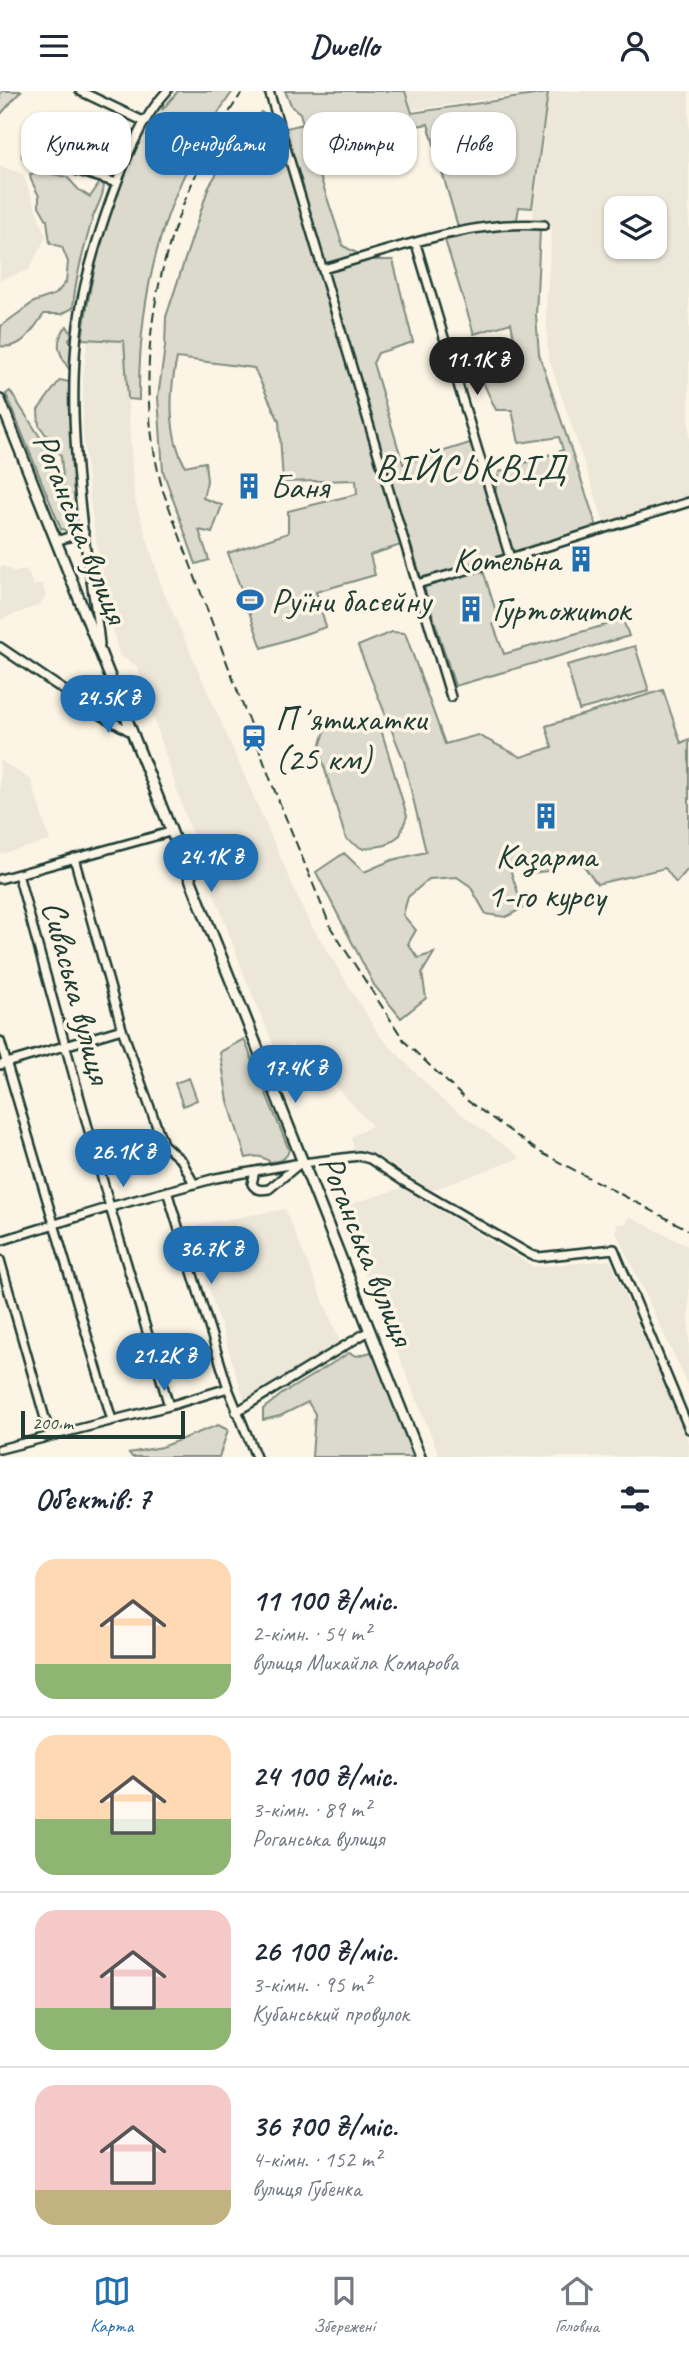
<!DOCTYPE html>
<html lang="uk">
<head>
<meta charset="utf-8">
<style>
	:root { --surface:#fff; --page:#f6f6f7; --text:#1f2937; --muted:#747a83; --line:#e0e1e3; --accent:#1f6fb2 }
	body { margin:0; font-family:Caveat,sans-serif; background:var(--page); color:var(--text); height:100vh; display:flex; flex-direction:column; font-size:26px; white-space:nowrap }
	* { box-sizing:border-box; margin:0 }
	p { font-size:23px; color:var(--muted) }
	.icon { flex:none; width:38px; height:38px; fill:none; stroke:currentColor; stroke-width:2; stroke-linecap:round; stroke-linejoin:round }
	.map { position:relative; height:1366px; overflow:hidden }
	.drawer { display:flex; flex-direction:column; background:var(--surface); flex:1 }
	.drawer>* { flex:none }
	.top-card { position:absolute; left:21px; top:21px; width:648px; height:63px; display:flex; gap:14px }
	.buttons { position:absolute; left:604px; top:105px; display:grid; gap:14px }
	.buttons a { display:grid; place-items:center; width:63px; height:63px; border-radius:14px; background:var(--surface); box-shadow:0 2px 5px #0004; font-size:35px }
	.scale { position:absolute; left:21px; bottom:18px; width:164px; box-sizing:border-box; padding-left:7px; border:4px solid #1f3d34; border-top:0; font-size:19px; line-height:24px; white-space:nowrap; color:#1f3d34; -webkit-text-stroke:5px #fcf5e5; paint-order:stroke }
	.price { position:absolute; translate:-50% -60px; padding:0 16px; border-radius:24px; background:var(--accent); color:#fff; font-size:23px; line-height:46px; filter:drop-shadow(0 2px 4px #0008) }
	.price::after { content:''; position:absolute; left:50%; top:42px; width:21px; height:16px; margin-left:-10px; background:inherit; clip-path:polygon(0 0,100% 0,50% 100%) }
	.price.on { background:#222; color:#fff }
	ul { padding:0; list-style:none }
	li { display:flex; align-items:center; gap:21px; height:175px; padding:0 35px }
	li+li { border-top:2px solid var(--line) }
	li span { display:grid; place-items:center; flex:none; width:196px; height:140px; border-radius:21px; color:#555 }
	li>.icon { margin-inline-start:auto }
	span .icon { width:84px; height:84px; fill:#fffc; stroke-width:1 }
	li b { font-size:30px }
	h2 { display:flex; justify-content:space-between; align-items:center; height:84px; padding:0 35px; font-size:30px }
	.pill { padding:0 24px; border-radius:21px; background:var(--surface); box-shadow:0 2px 5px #0004; font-size:24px; line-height:63px }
	.pill.on { background:var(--accent); color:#fff }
	header { display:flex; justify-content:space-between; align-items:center; height:91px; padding:0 35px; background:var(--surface); font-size:32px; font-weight:800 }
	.menu { display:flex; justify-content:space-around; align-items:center; height:98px; border-top:2px solid var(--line); background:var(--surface); font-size:19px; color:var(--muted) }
	.menu a { display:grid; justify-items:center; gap:4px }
	.menu .on { color:var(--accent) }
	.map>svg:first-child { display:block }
	.built { fill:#ece7d8; fill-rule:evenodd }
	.green { fill:#dcdacc; stroke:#7e8c80; stroke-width:2 }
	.water { fill:#aeb3a7; stroke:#758479; stroke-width:2 }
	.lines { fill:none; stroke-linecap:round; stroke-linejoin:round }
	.minor-casing { stroke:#1f3d34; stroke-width:12 }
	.major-casing { stroke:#1f3d34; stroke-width:14 }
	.minor { stroke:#fcf5e5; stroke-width:7 }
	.major { stroke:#fcf5e5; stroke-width:9 }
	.rail { stroke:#1f3d34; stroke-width:2; stroke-dasharray:10 5; stroke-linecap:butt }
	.labels { text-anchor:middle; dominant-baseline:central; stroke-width:7; stroke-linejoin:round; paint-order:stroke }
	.poi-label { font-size:35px; fill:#1f3d34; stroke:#fcf5e5; text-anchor:start }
	.street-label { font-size:35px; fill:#1f3d34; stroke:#fcf5e5 }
	.quarter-label { font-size:38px; letter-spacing:2px; fill:#1f3d34; stroke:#fcf5e5 }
</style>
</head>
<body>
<header><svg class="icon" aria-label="menu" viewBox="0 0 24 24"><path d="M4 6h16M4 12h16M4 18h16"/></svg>Dwello<svg class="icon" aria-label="person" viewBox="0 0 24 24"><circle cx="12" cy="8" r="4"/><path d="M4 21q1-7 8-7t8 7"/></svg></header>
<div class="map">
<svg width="689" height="1366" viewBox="0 0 689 1366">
	<rect width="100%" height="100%" fill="#fcf5e5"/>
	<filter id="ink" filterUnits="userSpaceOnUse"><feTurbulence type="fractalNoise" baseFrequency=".0143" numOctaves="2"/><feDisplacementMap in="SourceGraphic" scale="14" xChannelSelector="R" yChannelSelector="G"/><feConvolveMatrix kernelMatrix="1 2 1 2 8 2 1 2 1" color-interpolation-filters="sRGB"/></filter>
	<g filter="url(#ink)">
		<path class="built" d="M407,0H546L412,19Z
			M550,0H689V407L604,431L548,265L546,218L552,137L532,132ZM616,117H654V156H616Z
			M0,75L23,83L46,146L29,179L0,189Z
			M88,249L124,251L134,405L162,497L307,827L379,944L441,1008L521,1067L432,1099L384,1069L355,1060L351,1046L372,1035L309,965L291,953L276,960L245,886L183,718L137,575L119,564L106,508L91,418L83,345V283Z
			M3,475L15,481L26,478L34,495L42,492L46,505L39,514L0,529V476Z
			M0,669L31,689L50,750L0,763Z
			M402,1097L534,1176L610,1169L689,1352V1366H440L338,1117Z
			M285,1118L342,1255L246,1314L190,1138L206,1132Z
			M629,1125L689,1156V1296L616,1141L617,1133L627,1132Z"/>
		<path class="green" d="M3,0H21L0,24V3Z
			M178,0H233C166,94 138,195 139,309L128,308L124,250L82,248C94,165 114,72 165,4L162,19Z
			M285,0H405L412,22L548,2L532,117L519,116L517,128L523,137L540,139L536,224L539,263L597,436L513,464L495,402L499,381L563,359L559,346L519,352L512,319H496L480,285L468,289L463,264L514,247L511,232L474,243L445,149L461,146L428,33L401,38L379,34L350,60L317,76L343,155L370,169H393L413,251L378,262L373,272L403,373L473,351L508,465L481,473L499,530L493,533L504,563L623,529L629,545L455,595L410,451L370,464L375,484L316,501L326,536L262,557L228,462L288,442V420L357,403L356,389L283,391L279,330L254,277L177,267C169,301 168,344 185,375L205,371L207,390L203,407L222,414L212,442L199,439L209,469L196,473L163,380L158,306L165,256L166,226L209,95L241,44L261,21L287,37L303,33L300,22L292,16Z
			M43,81L67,86L79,99L90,106L103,87C107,101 96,116 92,129C84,158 75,188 73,217L62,223H44C32,239 23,259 0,255L1,235L34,211L56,203L66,191L68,171L62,156L50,152L47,129L39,115V105L31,89L30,83Z
			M67,235L72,244L69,248L72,257L71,281C60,265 52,251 67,235Z
			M60,289L69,291L71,295L78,415L71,417L64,402L61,365L39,334L38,319Z
			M10,300L40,346L60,404L68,435L66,439L61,438L6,303Z
			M392,541L405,542L445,653L478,644L521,666L552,656L546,635L663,599L681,652L689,648V777L676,792L665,777L597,793L580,770L562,771L547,780L532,782L524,770L511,781L523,817L506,826L486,823L470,795L457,786L429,788L408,806L403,824L416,839L408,853L418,867L434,862L422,882L426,907L401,927L374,894L316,781L344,762L364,781L392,769L426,761L404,670L358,555Z
			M635,555L649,600L579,619L567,574Z
			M350,627H363L380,635L407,725L400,744L386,754L363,758L346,748L319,659L325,640L338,630Z
			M244,948L289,1059C286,1069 280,1070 270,1071C261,1064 257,1065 246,1067L228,1010L220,961Z
			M189,987L197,1009L183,1015L175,992Z
			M371,1261L377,1268L415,1366H312L315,1323L308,1311L280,1325L263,1329V1318L282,1303L349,1262L357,1265Z
			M218,1334L228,1339L219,1366H132L129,1362L161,1356Z"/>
		<path class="water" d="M253,497L260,515L246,520L240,502Z"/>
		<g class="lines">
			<g class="minor-casing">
				<path id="minor" d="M80,0L145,31
					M269,0L451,606
					M27,64L117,92
					M416,153L510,467
					M323,178C395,158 469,129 544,134
					M56,450L84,441
					M417,493L510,467L689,411
					M100,553C96,514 88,476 83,438C74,359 67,273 85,194C92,165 101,136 111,108C124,72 140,29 167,0
					M0,556L99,623L131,641
					M74,767L122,938L163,1053L182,1070L194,1093
					M18,783L110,1116L169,1315
					M0,788L170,741
					M0,950L112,1329
					M0,974L122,938
					M255,1080L252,1093C256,1100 263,1099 269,1098L298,1074
					M167,1100L228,1297
					M0,1150L110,1116L216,1087L295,1073L359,1065L370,1068L403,1090L531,1164L539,1166L614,1158L689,1338
					M0,1169L50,1345
					M236,1321L369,1240
					M0,1358L169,1315L228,1297L256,1366"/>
			</g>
			<g class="major-casing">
				<path id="major" d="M0,309L420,1366"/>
			</g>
			<use href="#minor" class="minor"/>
			<use href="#major" class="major"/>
			<path class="rail" d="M243,0C165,115 125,263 163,400L274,698L331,837L405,951L465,1008L538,1060L689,1139"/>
		</g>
	</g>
	<defs>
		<g id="building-bare" transform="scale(2.1)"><path d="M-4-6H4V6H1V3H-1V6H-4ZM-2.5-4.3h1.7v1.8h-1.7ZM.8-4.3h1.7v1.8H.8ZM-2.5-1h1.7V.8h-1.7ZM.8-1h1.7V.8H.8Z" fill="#1f6fb2" stroke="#fcf5e5" stroke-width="2.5" paint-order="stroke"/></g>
		<g id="stadium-bare" transform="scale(2.1)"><path d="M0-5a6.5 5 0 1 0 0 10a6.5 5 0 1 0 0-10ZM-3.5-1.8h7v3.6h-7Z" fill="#1f6fb2" stroke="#fcf5e5" stroke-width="2.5" paint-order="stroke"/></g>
		<g id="station-bare" transform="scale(2.1)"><path d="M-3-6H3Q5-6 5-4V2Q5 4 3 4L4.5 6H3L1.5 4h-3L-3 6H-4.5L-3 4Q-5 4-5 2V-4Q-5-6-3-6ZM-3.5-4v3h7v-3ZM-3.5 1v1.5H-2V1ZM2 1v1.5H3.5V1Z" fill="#1f6fb2" stroke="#fcf5e5" stroke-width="2.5" paint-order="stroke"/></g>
	</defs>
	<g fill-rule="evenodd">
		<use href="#building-bare" x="249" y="395"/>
		<use href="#building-bare" x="581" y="468"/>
		<use href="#stadium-bare" x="250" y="509"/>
		<use href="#building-bare" x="471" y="518"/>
		<use href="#station-bare" x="254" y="647"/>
		<use href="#building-bare" x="546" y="725"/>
	</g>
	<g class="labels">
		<g class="poi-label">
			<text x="270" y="395">Баня</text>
			<text x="560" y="468" text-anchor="end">Котельна</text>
			<text x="271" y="509">Руїни басейну</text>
			<text x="492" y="518">Гуртожиток</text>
			<text x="275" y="627">Пʼятихатки<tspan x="275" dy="40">(25 км)</tspan></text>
			<text x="546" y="764" text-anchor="middle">Казарма<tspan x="546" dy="40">1-го курсу</tspan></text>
		</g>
		<g class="street-label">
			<text transform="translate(81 437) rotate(68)">Роганська вулиця</text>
			<text transform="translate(77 901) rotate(75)">Сиваська вулиця</text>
			<text transform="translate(367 1159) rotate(68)">Роганська вулиця</text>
		</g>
		<g class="quarter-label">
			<text x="471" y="376">ВІЙСЬКВІД</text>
		</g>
	</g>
</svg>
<div class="buttons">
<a><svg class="icon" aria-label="layers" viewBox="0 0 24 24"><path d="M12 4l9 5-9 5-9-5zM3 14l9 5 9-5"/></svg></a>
</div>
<div class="scale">200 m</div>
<b class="price on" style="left:477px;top:306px">11.1K ₴</b>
<b class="price" style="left:108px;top:644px">24.5K ₴</b>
<b class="price" style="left:211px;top:803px">24.1K ₴</b>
<b class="price" style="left:295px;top:1014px">17.4K ₴</b>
<b class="price" style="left:123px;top:1098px">26.1K ₴</b>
<b class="price" style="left:211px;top:1195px">36.7K ₴</b>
<b class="price" style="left:164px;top:1302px">21.2K ₴</b>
<div class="top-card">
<a class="pill">Купити</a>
<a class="pill on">Орендувати</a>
<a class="pill">Фільтри</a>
<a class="pill">Нове</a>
</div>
</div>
<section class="drawer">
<h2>Об’єктів: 7<svg class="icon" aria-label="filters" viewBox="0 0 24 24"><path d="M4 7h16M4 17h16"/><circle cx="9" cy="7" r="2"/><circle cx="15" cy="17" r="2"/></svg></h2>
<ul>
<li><span style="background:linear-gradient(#ffd9b3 75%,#8fb573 0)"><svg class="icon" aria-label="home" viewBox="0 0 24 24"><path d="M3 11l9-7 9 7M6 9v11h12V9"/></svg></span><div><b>11 100 ₴/міс.</b><p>2-кімн. · 54 m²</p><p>вулиця Михайла Комарова</p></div></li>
<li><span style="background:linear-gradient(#ffd9b3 60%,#8fb573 0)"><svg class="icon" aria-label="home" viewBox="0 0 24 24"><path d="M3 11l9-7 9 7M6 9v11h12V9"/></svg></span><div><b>24 100 ₴/міс.</b><p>3-кімн. · 89 m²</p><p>Роганська вулиця</p></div></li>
<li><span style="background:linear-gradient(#f6c9c9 70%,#8fb573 0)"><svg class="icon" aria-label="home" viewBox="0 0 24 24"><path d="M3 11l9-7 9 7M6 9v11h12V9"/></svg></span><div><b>26 100 ₴/міс.</b><p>3-кімн. · 95 m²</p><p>Кубанський провулок</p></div></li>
<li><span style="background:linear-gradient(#f6c9c9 75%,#c2b280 0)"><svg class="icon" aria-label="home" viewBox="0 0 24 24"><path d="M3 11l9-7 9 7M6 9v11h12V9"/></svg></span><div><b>36 700 ₴/міс.</b><p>4-кімн. · 152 m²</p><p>вулиця Губенка</p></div></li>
</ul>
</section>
<nav class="menu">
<a class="on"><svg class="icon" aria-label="map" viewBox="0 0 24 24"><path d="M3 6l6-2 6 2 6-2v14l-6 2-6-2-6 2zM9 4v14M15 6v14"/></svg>Карта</a>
<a><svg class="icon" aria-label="saved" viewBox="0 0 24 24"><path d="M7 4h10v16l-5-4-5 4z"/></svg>Збережені</a>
<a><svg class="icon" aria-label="home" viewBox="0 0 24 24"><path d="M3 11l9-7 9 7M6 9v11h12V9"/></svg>Головна</a>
</nav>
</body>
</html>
